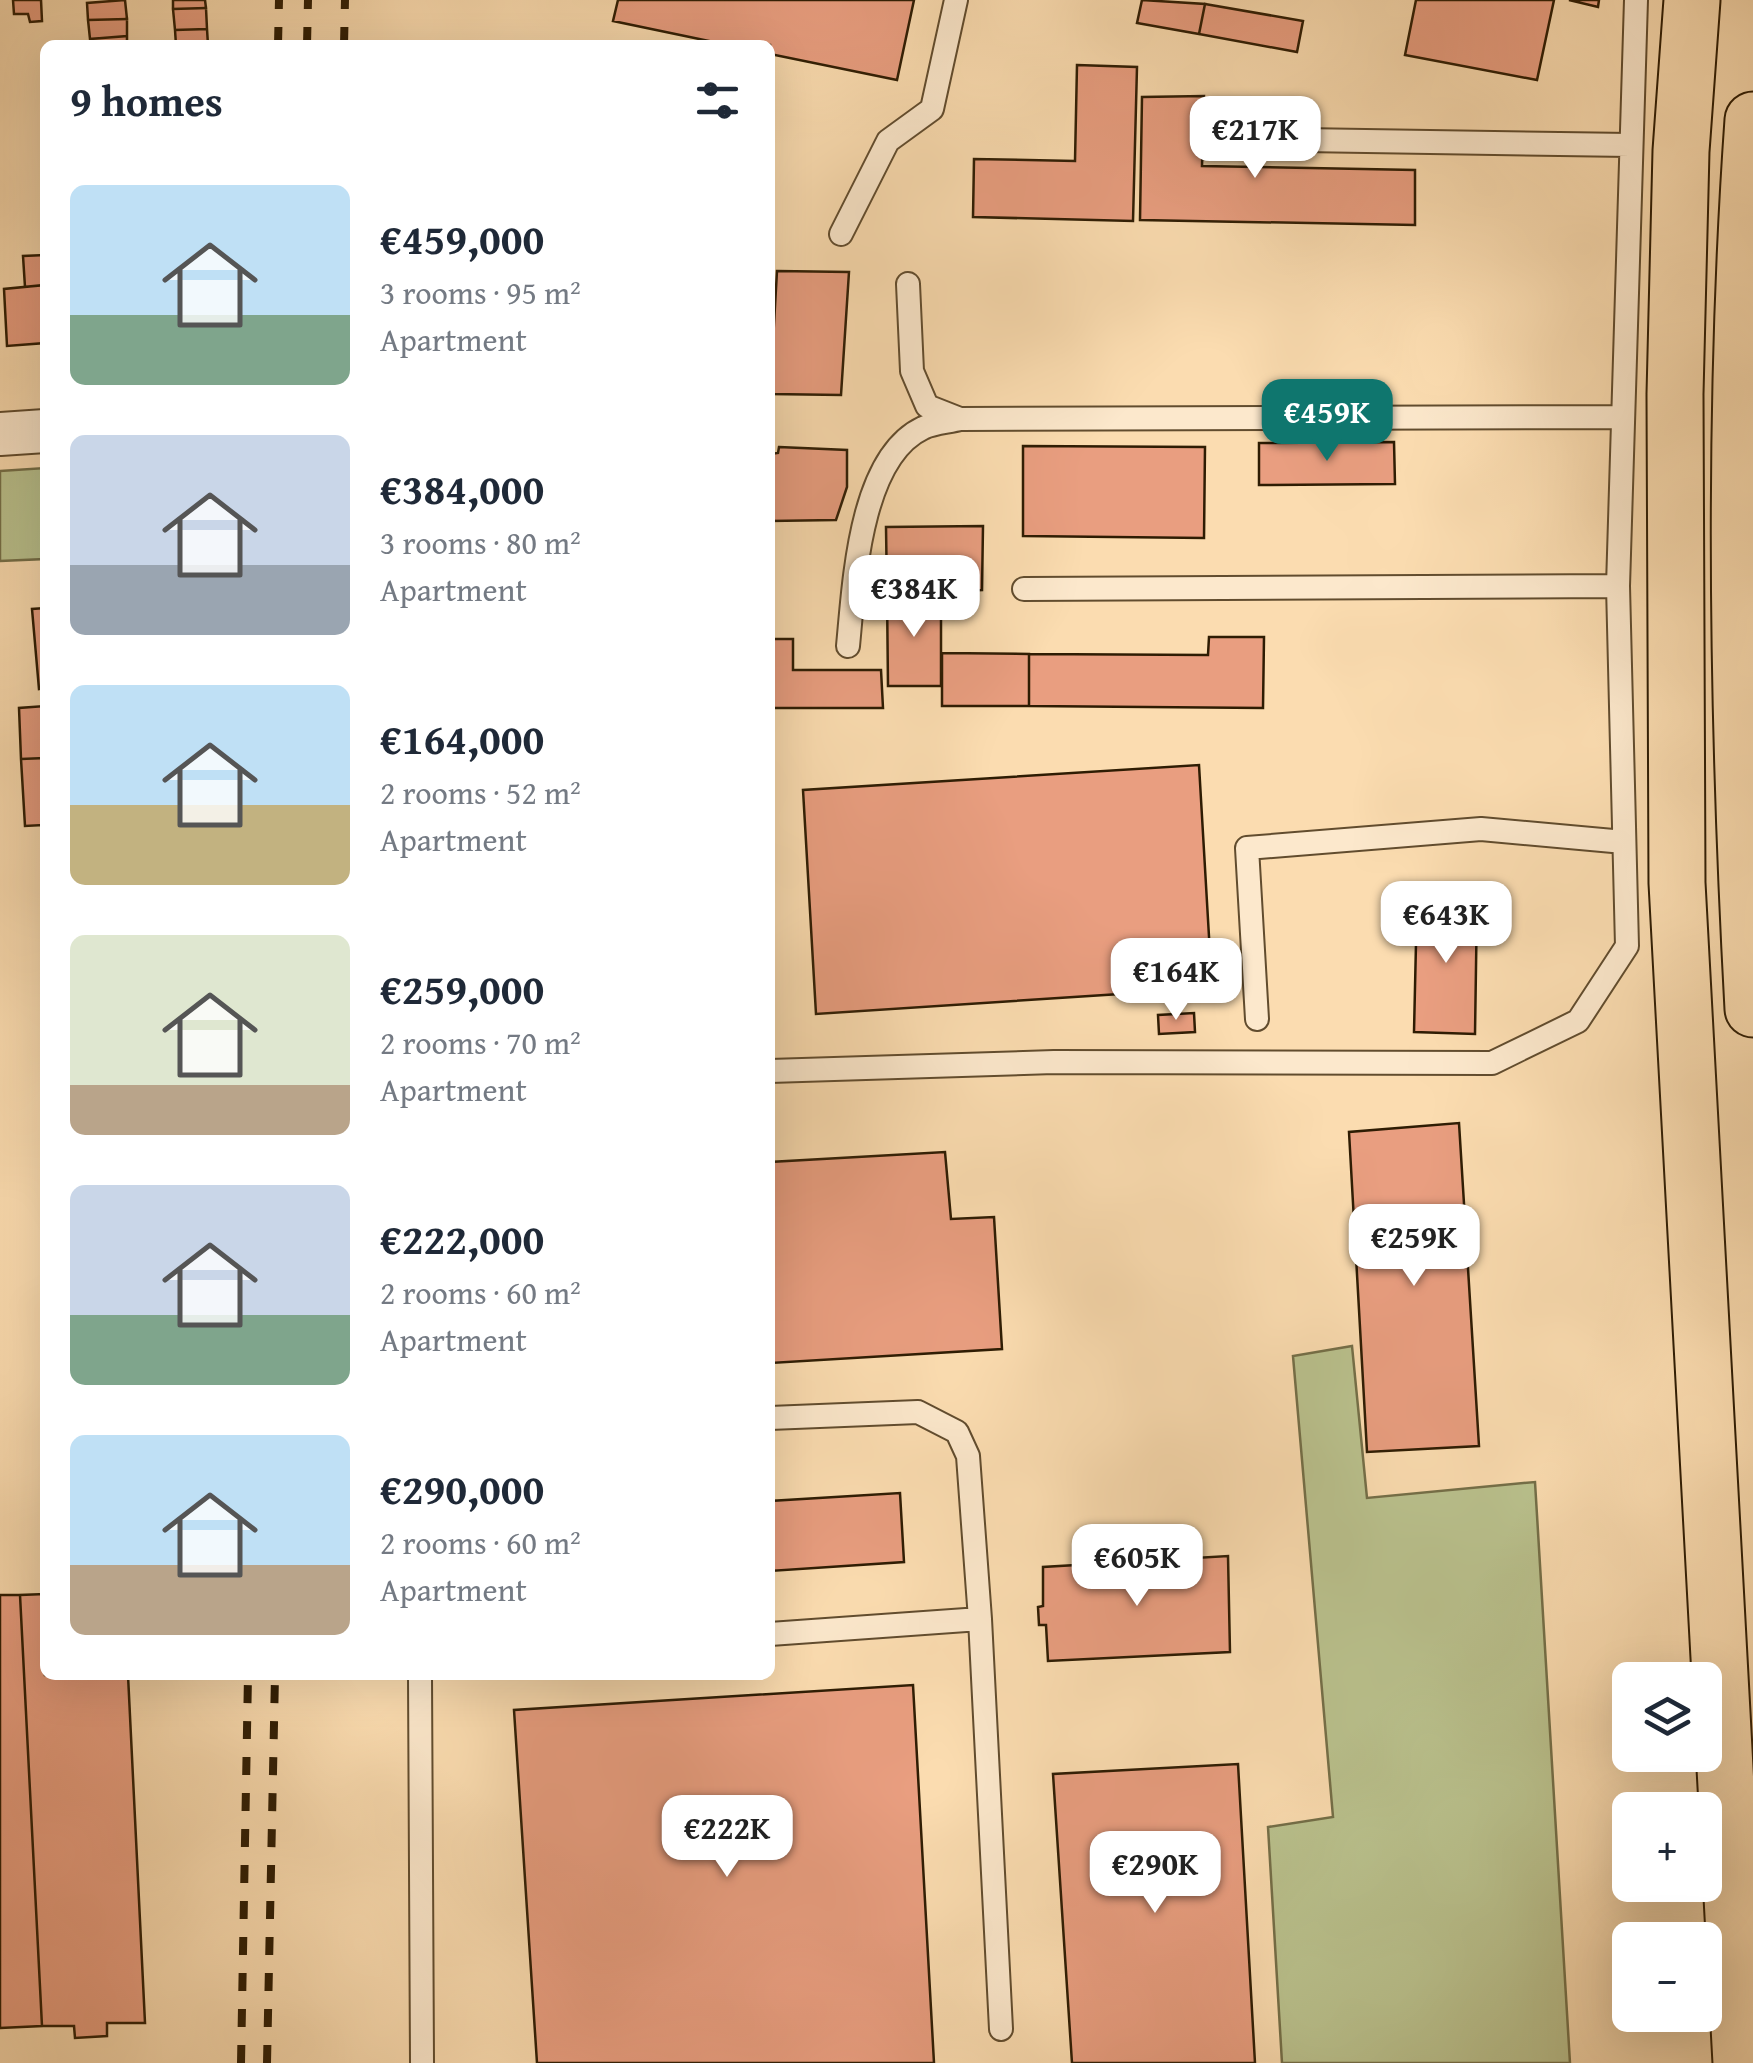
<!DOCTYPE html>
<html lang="en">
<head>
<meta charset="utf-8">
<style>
	:root { --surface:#fff; --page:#f6f6f7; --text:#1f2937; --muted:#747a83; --accent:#0f766e }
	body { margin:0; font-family:"Gentium Book Plus",serif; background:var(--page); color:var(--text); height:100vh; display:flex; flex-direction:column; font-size:38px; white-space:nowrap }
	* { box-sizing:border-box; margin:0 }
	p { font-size:32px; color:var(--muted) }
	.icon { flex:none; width:55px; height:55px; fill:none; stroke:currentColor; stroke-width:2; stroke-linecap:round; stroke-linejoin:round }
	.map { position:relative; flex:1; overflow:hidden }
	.panel { position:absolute; left:40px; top:40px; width:735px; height:1640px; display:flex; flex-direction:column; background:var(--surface); border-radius:15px; box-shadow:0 10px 40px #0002 }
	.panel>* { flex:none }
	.buttons { position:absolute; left:1612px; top:1662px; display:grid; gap:20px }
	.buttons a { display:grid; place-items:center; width:110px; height:110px; border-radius:15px; background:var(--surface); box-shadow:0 10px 40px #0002; font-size:50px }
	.price { position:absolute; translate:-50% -85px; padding:0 22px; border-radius:20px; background:#fff; color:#222; font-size:32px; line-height:65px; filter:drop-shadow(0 2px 5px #0008) }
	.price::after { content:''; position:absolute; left:50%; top:60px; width:30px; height:22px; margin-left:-15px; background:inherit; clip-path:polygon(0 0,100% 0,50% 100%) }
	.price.active { background:var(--accent); color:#fff }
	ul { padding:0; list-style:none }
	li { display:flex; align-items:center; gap:30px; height:250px; padding:0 30px }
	li span { display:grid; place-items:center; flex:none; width:280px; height:200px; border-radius:15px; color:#555 }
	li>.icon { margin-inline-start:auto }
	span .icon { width:120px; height:120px; fill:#fffc; stroke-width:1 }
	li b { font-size:42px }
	h2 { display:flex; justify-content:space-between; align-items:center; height:120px; padding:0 30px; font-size:42px }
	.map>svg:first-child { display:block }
	.green { fill:#bac28e; stroke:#746f48; stroke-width:2.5 }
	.building { fill:#e99e80; stroke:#2e1c03; stroke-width:2.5 }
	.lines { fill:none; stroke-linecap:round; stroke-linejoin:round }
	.lane-casing { stroke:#614c2e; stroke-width:26 }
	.street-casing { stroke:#614c2e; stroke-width:46 }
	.primary-casing { stroke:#2e1c03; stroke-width:59 }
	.lane { stroke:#fce8cc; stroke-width:22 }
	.street { stroke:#fce8cc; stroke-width:42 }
	.primary { stroke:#fbdcb0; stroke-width:55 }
	.rail { stroke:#2e1c03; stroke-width:8; stroke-dasharray:18 18; stroke-linecap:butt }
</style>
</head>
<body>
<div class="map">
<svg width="1753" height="2063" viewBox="0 0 1753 2063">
	<rect width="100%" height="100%" fill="#fbdcb0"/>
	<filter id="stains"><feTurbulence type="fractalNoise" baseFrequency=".002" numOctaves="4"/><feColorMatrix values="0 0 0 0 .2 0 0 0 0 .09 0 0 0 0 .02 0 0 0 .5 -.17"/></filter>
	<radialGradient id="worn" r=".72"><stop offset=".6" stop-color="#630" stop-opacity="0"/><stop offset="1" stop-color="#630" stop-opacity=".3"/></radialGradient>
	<path class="green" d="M45,468V559L0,561V471Z
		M1352,1346L1367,1498L1535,1482L1570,2063H1282L1268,1827L1333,1817L1293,1356Z"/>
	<path class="building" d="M13,0H41L42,21L30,22L28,14H14Z
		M125,0L127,19L88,20L87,3Z
		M173,0H205L206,8L173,9Z
		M618,0H914L897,80L770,54V45H728L613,21Z
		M1142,0L1205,4L1199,34L1137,23Z
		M1416,0H1554L1537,80L1405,55Z
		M1569,0H1599L1598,7Z
		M1205,4L1303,21L1297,52L1199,34Z
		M206,8L207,29L175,30L173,9Z
		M127,19V36L90,39L88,20Z
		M207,29L208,45H176L175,30Z
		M127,36V45H90V39Z
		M1077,65L1137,67L1133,221L973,217L974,159L1075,161Z
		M1204,96L1202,166L1415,170V225L1140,220L1142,97Z
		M45,255V285L25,287L23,256Z
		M777,271L849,272L841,395L770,394Z
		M45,285V343L7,346L4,289Z
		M1394,442L1395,484L1259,485V443Z
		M1023,446L1205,447L1204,538L1023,536Z
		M779,447L847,450V487L836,520L770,521V454L778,453Z
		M983,526L982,590L887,594L886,527Z
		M941,593V686H888L887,594Z
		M45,608V688L39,689L32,609Z
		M1209,637H1264L1263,708L1029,706V654L1208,655Z
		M770,639H793V670H881L883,708H770Z
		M942,653L1029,654V706H942Z
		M45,706V758L21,759L19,708Z
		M45,758V856L43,825L25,826L21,759Z
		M1199,765L1212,988L816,1014L803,790Z
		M1417,899L1477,900L1475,1034L1414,1032Z
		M1194,1013L1195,1032L1159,1034L1158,1015Z
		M1459,1123L1479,1446L1367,1452L1349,1132Z
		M945,1152L951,1219L994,1217L1002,1349L771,1363L770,1162Z
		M900,1493L904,1562L770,1571V1501Z
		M1228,1556L1230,1652L1048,1661L1046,1625H1039L1038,1607L1043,1606V1567Z
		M45,1594V1675H128L145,2023H107V2036L75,2038L74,2026H42L20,1595Z
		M0,1595H20L42,2026L0,2028Z
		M913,1685L934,2063H537L514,1710Z
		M1238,1764L1255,2063H1072L1053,1774Z"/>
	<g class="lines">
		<g class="lane-casing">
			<path id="lane" d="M1229,139L1630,145
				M841,234L888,141L932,109L956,0
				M908,284L912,371L927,406L960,419
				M1024,589L1618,586
				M848,646C854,585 859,458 923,428C933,423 949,422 960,419L1623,417
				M1257,1019L1247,848L1481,829L1624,842
				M770,1071L1054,1062L1492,1063L1578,1021L1627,946L1618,586L1636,0
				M770,1418L918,1412L957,1432L968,1456L980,1619
				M770,1634L980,1619L1001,2029
				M420,1675L422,2063"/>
		</g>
		<g class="street-casing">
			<path id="street" d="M0,434L45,431"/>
		</g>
		<g class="primary-casing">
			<path id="primary" d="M1692,0L1681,151L1675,394L1677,883L1741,2063
				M1753,120C1732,415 1737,715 1753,1009"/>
		</g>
		<use href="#lane" class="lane"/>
		<use href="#street" class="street"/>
		<use href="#primary" class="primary"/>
		<path class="rail" d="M278,45L279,0
			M307,45L308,0
			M344,45L345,0
			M241,2063L248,1675
			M267,2063L275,1675"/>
	</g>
	<rect width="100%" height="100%" filter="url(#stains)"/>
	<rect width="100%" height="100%" fill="url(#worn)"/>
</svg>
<div class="buttons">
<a><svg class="icon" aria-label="layers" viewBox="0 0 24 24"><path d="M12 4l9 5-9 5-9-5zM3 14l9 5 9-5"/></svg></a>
<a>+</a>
<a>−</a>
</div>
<b class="price" style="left:1255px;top:181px">€217K</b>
<b class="price active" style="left:1327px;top:464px">€459K</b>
<b class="price" style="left:914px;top:640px">€384K</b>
<b class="price" style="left:1446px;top:966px">€643K</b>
<b class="price" style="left:1176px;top:1023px">€164K</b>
<b class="price" style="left:1414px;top:1289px">€259K</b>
<b class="price" style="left:1137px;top:1609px">€605K</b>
<b class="price" style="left:727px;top:1880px">€222K</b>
<b class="price" style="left:1155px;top:1916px">€290K</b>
<section class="panel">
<h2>9 homes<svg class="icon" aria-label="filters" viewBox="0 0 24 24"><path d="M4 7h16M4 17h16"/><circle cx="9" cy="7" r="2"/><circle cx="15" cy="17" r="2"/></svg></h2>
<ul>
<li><span style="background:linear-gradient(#bfe0f5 65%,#7fa58c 0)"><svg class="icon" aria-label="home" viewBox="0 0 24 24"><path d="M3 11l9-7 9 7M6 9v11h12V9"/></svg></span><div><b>€459,000</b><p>3 rooms · 95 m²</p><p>Apartment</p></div></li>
<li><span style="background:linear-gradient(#c9d6e8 65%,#9aa5b1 0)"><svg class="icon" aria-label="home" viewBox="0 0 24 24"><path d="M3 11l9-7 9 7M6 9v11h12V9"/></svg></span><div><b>€384,000</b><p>3 rooms · 80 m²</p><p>Apartment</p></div></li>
<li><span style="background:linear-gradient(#bfe0f5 60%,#c2b280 0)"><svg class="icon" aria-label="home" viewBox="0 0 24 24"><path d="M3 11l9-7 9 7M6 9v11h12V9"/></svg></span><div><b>€164,000</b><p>2 rooms · 52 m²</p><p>Apartment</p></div></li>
<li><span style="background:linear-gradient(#dfe7d0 75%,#b9a48a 0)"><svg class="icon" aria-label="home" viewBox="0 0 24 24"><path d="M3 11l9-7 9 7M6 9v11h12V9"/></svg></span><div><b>€259,000</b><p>2 rooms · 70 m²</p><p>Apartment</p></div></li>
<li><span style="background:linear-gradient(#c9d6e8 65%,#7fa58c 0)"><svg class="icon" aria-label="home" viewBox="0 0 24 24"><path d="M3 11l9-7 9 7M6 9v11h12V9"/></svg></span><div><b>€222,000</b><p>2 rooms · 60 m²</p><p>Apartment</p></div></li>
<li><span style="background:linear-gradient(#bfe0f5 65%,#b9a48a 0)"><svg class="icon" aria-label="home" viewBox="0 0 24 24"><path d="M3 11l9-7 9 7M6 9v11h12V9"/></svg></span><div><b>€290,000</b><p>2 rooms · 60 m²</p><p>Apartment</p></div></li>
</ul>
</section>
</div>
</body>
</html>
